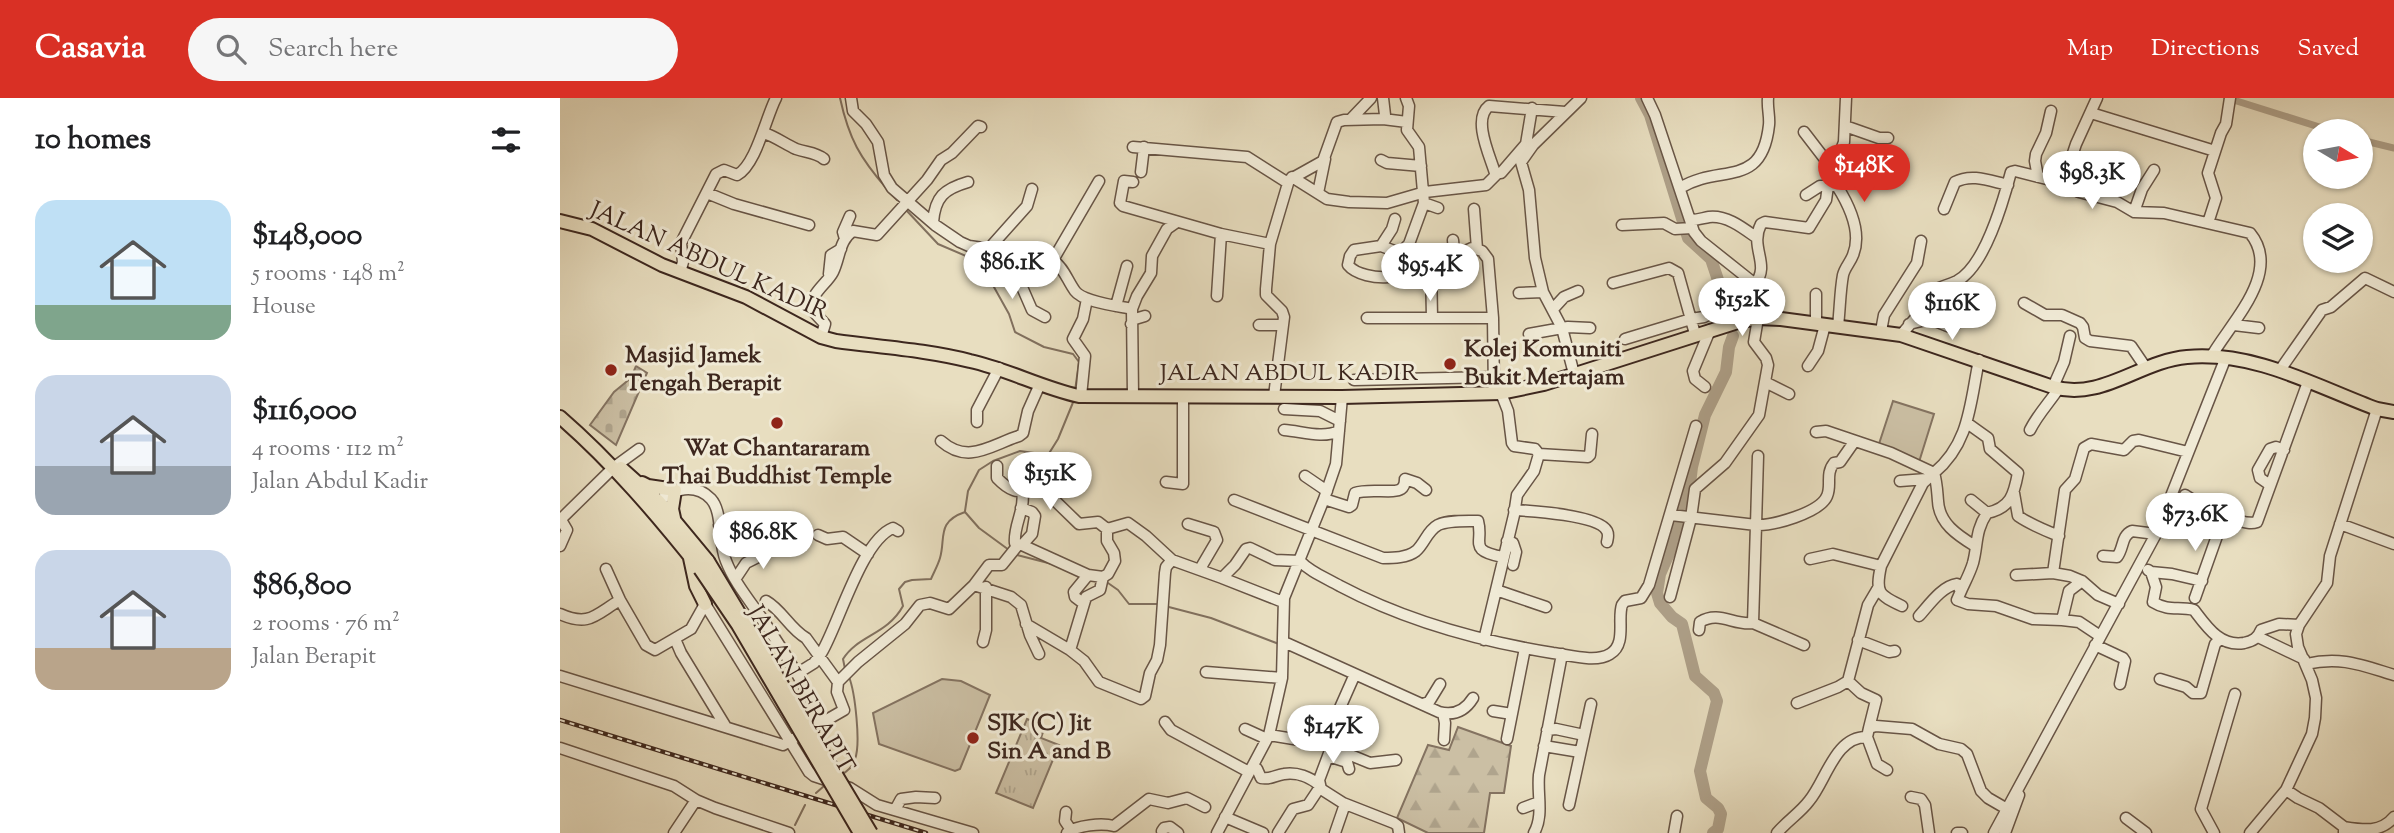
<!DOCTYPE html>
<html lang="en">
<head>
<meta charset="utf-8">
<style>
	:root { --surface:#fff; --page:#f6f6f6; --text:#202124; --muted:#757577; --accent:#d93025 }
	body { margin:0; font-family:"Sorts Mill Goudy",serif; background:var(--page); color:var(--text); height:100vh; display:flex; flex-direction:column; font-size:26px; white-space:nowrap }
	* { box-sizing:border-box; margin:0 }
	p { font-size:23px; color:var(--muted) }
	.icon { flex:none; width:38px; height:38px; fill:none; stroke:currentColor; stroke-width:2; stroke-linecap:round; stroke-linejoin:round }
	.map { position:relative; flex:1; overflow:hidden }
	.sheet { display:flex; flex-direction:column; background:var(--surface); width:560px }
	.sheet>* { flex:none }
	.needle { width:46px; rotate:100deg }
	.buttons { position:absolute; left:1743px; top:21px; display:grid; gap:14px }
	.buttons a { display:grid; place-items:center; width:70px; height:70px; border-radius:50%; background:var(--surface); box-shadow:0 2px 5px #0004; font-size:35px }
	.price { position:absolute; translate:-50% -60px; padding:0 16px; border-radius:24px; background:#fff; color:#222; font-size:23px; line-height:46px; filter:drop-shadow(0 2px 4px #0008) }
	.price::after { content:''; position:absolute; left:50%; top:42px; width:21px; height:16px; margin-left:-10px; background:inherit; clip-path:polygon(0 0,100% 0,50% 100%) }
	.price.on { background:var(--accent); color:#fff }
	ul { padding:0; list-style:none }
	li { display:flex; align-items:center; gap:21px; height:175px; padding:0 35px }
	li span { display:grid; place-items:center; flex:none; width:196px; height:140px; border-radius:21px; color:#555 }
	li>.icon { margin-inline-start:auto }
	span .icon { width:84px; height:84px; fill:#fffc; stroke-width:1 }
	li b { font-size:30px }
	h2 { display:flex; justify-content:space-between; align-items:center; height:84px; padding:0 35px; font-size:30px }
	header { display:flex; align-items:center; gap:42px; box-sizing:border-box; height:98px; padding:0 35px; background:var(--accent); color:#fff }
	header strong { font-size:33px }
	nav { display:flex; gap:38px; margin-inline-start:auto; font-size:24px }
	.search { width:490px; height:63px; background:var(--page); display:flex; align-items:center; gap:18px; box-sizing:border-box; padding:0 24px; border-radius:38px; color:var(--muted); font-size:26px }
	main { display:flex; flex:1; min-height:0 }
	.map>svg:first-child { display:block }
	.grass { fill:url(#grass-tufts); stroke:#847361; stroke-width:2 }
	.forest { fill:url(#forest-firs); stroke:#847361; stroke-width:2 }
	.cemetery { fill:url(#cemetery-stones); stroke:#847361; stroke-width:2 }
	.garden { fill:#cbbfa4; stroke:#847361; stroke-width:2 }
	.lines { fill:none; stroke-linecap:round; stroke-linejoin:round }
	.stream { stroke:#81705e; stroke-width:2 }
	.canal { stroke:#aea089; stroke-width:7 }
	.river { stroke:#aea089; stroke-width:12 }
	.minor-casing { stroke:#685546; stroke-width:13 }
	.major-casing { stroke:#3d271e; stroke-width:16 }
	.minor { stroke:#f0ead6; stroke-width:10 }
	.major { stroke:#e8dec0; stroke-width:12 }
	.rail-casing { stroke:#3d271e; stroke-width:4.5 }
	.rail { stroke:#f0ead6; stroke-width:2; stroke-dasharray:5; stroke-linecap:butt }
	.major-bridge-casing { stroke:#3d271e; stroke-width:16; stroke-linecap:butt }
	.major-bridge { stroke:#e8dec0; stroke-width:12 }
	.poi-dot { fill:#8f2418; stroke:#f0ead6; stroke-width:2.5 }
	.labels { text-anchor:middle; dominant-baseline:central; stroke-width:6; stroke-linejoin:round; paint-order:stroke }
	.street-label { font-size:24px; fill:#3d271e; stroke:#f0ead6 }
	.poi-label { font-size:24px; font-weight:bold; fill:#3d271e; stroke:#f0ead6; text-anchor:start }
</style>
</head>
<body>
<header>
<strong>Casavia</strong>
<div class="search"><svg class="icon" aria-label="search" viewBox="0 0 24 24"><circle cx="10" cy="10" r="6"/><path d="M15 15l6 6"/></svg>Search here</div>
<nav><a>Map</a><a>Directions</a><a>Saved</a></nav>
</header>
<main>
<section class="sheet">
<h2>10 homes<svg class="icon" aria-label="filters" viewBox="0 0 24 24"><path d="M4 7h16M4 17h16"/><circle cx="9" cy="7" r="2"/><circle cx="15" cy="17" r="2"/></svg></h2>
<ul>
<li><span style="background:linear-gradient(#bfe0f5 75%,#7fa58c 0)"><svg class="icon" aria-label="home" viewBox="0 0 24 24"><path d="M3 11l9-7 9 7M6 9v11h12V9"/></svg></span><div><b>$148,000</b><p>5 rooms · 148 m²</p><p>House</p></div></li>
<li><span style="background:linear-gradient(#c9d6e8 65%,#9aa5b1 0)"><svg class="icon" aria-label="home" viewBox="0 0 24 24"><path d="M3 11l9-7 9 7M6 9v11h12V9"/></svg></span><div><b>$116,000</b><p>4 rooms · 112 m²</p><p>Jalan Abdul Kadir</p></div></li>
<li><span style="background:linear-gradient(#c9d6e8 70%,#b9a48a 0)"><svg class="icon" aria-label="home" viewBox="0 0 24 24"><path d="M3 11l9-7 9 7M6 9v11h12V9"/></svg></span><div><b>$86,800</b><p>2 rooms · 76 m²</p><p>Jalan Berapit</p></div></li>
</ul>
</section>
<div class="map">
<svg width="1834" height="735" viewBox="0 0 1834 735">
	<defs>
		<pattern id="grass-tufts" width="24" height="20" patternUnits="userSpaceOnUse" patternTransform="scale(1.75)"><rect width="24" height="20" fill="#cbbfa4"/><path d="M3 7l-1-3M5 7V3M7 7l1-3M15 17l-1-3M17 17v-4M19 17l1-3" fill="none" stroke="#afa48d"/></pattern>
		<pattern id="forest-firs" width="22" height="20" patternUnits="userSpaceOnUse" patternTransform="scale(1.75)"><rect width="22" height="20" fill="#cbbfa4"/><path d="M5 1l3.5 6h-7zM16 11l3.5 6h-7z" fill="#afa48d"/></pattern>
		<pattern id="cemetery-stones" width="16" height="16" patternUnits="userSpaceOnUse" patternTransform="scale(1.75)"><rect width="16" height="16" fill="#cbbfa4"/><path d="M2 7V4a2 2 0 0 1 4 0v3zM10 15v-3a2 2 0 0 1 4 0v3z" fill="#afa48d"/></pattern>
	</defs>
	<rect width="100%" height="100%" fill="#e8dec0"/>
	<filter id="stains"><feTurbulence type="fractalNoise" baseFrequency=".00286" numOctaves="4"/><feColorMatrix values="0 0 0 0 .2 0 0 0 0 .09 0 0 0 0 .02 0 0 0 .5 -.17"/></filter>
	<radialGradient id="worn" r=".72"><stop offset=".6" stop-color="#630" stop-opacity="0"/><stop offset="1" stop-color="#630" stop-opacity=".3"/></radialGradient>
	<path class="grass" d="M467,621L485,628L481,640L499,647L473,710L436,695Z"/>
	<path class="forest" d="M898,629L951,648L944,695H930L924,735H868L837,720L868,647L889,652Z"/>
	<path class="cemetery" d="M76,268L87,275L56,347L30,327L54,294L71,280Z"/>
	<path class="garden" d="M1333,303L1374,316L1359,364L1317,352Z
		M382,581L401,583L430,597L400,671L395,673L319,646L313,615Z"/>
	<g class="lines">
		<path class="stream" d="M280,0C289,41 300,60 327,91
			M330,95L337,102
			M347,113L378,146L420,164L449,216L455,234L484,249L513,256L519,264L515,293
			M405,413L408,393L419,372L433,363L460,353L488,357L498,341L514,302
			M457,457L496,467
			M548,485L558,492L569,506H600
			M605,508L651,520L719,546
			M285,571L283,561C298,537 327,537 343,508L339,491L345,484L352,482L371,481C374,474 378,467 380,460C386,440 376,424 405,414L419,430L449,452
			M281,677C288,673 293,669 295,661C301,646 295,594 289,579
			M256,695L264,688
			M235,727L245,707"/>
		<path class="canal" d="M1667,0L1772,33
			M1801,42L1834,50"/>
		<path class="river" d="M1081,0L1090,17L1128,140L1151,161L1170,218
			M1153,735L1158,731L1161,716L1158,710L1146,700L1140,673L1157,603L1154,595L1135,578L1122,526L1112,519L1100,505L1097,495L1100,476L1117,437V423L1129,394L1132,369L1145,317L1166,274L1169,249L1173,238"/>
		<g class="minor-casing">
			<path id="minor" d="M291,0L293,13L306,26L318,44L324,77L332,90L375,127L400,144L409,148L430,151L446,162H493C504,170 507,182 515,193C523,204 558,208 572,211
				M823,0L825,17L823,21
				M1087,0L1095,17L1134,134L1141,143L1195,186L1198,220L1194,244L1206,260L1208,267L1199,317L1165,365L1135,391L1131,420L1110,499
				M1531,15L1655,53
				M790,22L811,0
				M1285,28L1319,40H1328
				M1244,34L1274,73
				M204,35C216,39 225,46 236,51C247,55 255,54 264,61
				M966,46L941,75H935C930,58 912,21 929,8L1005,14
				M971,48L966,46L972,10
				M573,49L687,59L728,85
				M821,62L827,65L861,68
				M1276,67L1316,80
				M581,74L584,49
				M732,79L767,101L789,104L827,105L865,94L926,87L937,76
				M1478,79L1475,63L1476,56L1486,35L1491,13
				M573,84L564,83L560,105L563,108L661,136L710,146
				M1503,85L1516,46L1537,0
				M1120,90C1160,65 1202,92 1209,27C1210,19 1207,9 1208,0
				M147,95L174,106L249,127
				M758,95L765,61
				M1246,97L1260,88H1277C1289,107 1302,135 1293,157C1290,165 1285,169 1283,177C1280,193 1280,211 1278,228
				M864,105L878,110
				M914,111L917,151
				M1384,111L1395,84C1412,75 1430,83 1448,87
				M1574,114L1582,91L1594,72
				M1131,122C1138,122 1143,120 1149,119C1167,117 1183,130 1197,140
				M373,124C375,99 384,91 408,84
				M1648,125L1656,100L1648,75L1661,35L1666,26L1670,0
				M1062,127L1104,125L1115,131L1132,130
				M285,141L283,134L290,118
				M893,142L894,153L897,157L912,150L922,153L928,161L933,220L934,295
				M821,148L832,131L835,121
				M430,151L433,146L467,108L472,91
				M840,155L821,148L794,152L790,158L788,167C796,177 816,180 828,179L835,160L849,146L864,105L859,49L847,32L849,8L846,0
				M446,162L462,189L472,212L485,219
				M493,162L539,83
				M871,168L872,220
				M120,174L123,164L121,145L156,76L164,72L177,77C196,67 206,19 216,0
				M269,176L271,157L281,151
				M1053,185L1109,170L1118,175L1135,236
				M1195,186C1211,166 1189,150 1201,126L1205,124L1249,130L1266,102L1268,88L1284,44L1286,0
				M959,195L983,194
				M657,198L661,136
				M1464,205L1485,217H1502L1520,225L1523,229L1525,240L1530,243L1571,248L1586,270
				M556,208L567,168
				M993,211L1004,199L1018,193
				M807,220H933
				M1256,225V196
				M571,226L575,221L585,218
				M1349,226L1370,221L1390,229L1395,227L1403,205L1410,201L1421,203
				M699,227H723
				M1674,227L1699,230
				M1321,233L1324,217L1357,165L1361,143
				M969,236L1008,229L1030,230
				M1341,237L1359,216L1371,193C1380,189 1389,187 1397,183C1425,168 1443,104 1451,74L1455,73L1503,85L1519,94L1557,104L1574,114L1604,115L1690,135C1723,175 1670,225 1651,259
				M261,239L265,226L252,212C248,197 267,186 273,174C280,160 279,142 293,133L317,137L367,82L381,62L392,55L418,28L421,29
				M1065,241L1131,221L1144,219L1152,215
				M1248,268L1258,253L1265,227
				M1720,272L1762,212L1771,209L1805,180L1834,194
				M1014,276L1002,230L983,194L975,160L969,92L961,64L973,47L1021,0
				M794,282L934,279
				M1205,284L1229,296
				M1145,289L1135,281L1133,273L1150,232
				M1493,289L1504,264L1510,238
				M521,298L525,258L513,241L523,221L527,201
				M573,298L572,211L577,198L591,175L592,158L607,131L617,124
				M714,298L724,219L722,213L706,197V191L710,146L729,82L763,63L777,24L784,22L823,21L847,24
				M724,311L760,313L780,323
				M417,324V312L439,270
				M724,332C741,333 762,341 779,333
				M1470,332C1478,316 1489,305 1499,290
				M381,343C408,367 431,347 459,338L463,335L468,313L480,286
				M979,356L1028,359L1030,357L1032,336
				M1198,358L1196,427C1212,428 1260,415 1267,398C1272,387 1265,376 1274,365L1280,364L1294,344
				M57,367L79,351
				M437,368V380C455,399 462,392 485,393L519,426L538,424L547,431V443L554,455L555,463L548,476L543,479L540,492L526,499L510,552L524,563L539,584L581,601L585,598L590,575L597,562L600,547L605,475L606,469L612,462
				M745,378L767,393
				M1340,383L1366,381
				M606,384L623,386V298
				M1710,387L1700,380L1698,372L1710,351L1716,349L1724,352
				M1454,395L1458,418C1471,427 1484,432 1499,438
				M764,401L789,409L792,407L795,395C808,390 834,396 841,391C844,389 845,384 845,381L857,385L866,392
				M674,402L823,460C833,460 847,460 856,453C865,445 867,433 878,427C888,422 907,423 918,423C924,445 907,452 943,459
				M1411,402L1427,415
				M99,404C112,390 136,385 151,401C163,414 158,445 166,463C174,484 190,503 203,522C225,555 245,588 263,623
				M1610,404L1616,406L1621,404L1625,397L1663,421C1675,418 1685,428 1697,424L1748,284
				M461,410L472,414L475,418L472,436L462,447L455,445C453,428 466,410 462,394
				M954,412C972,413 1039,417 1047,433C1049,437 1048,439 1047,444
				M1111,417L1196,427L1193,525L1244,547
				M0,420L7,432L0,448
				M1,421L52,371
				M628,426L654,434L657,442L640,471
				M1780,426L1834,446
				M159,427L184,431L195,422
				M547,431L568,425L586,438L612,462L662,480L675,467L686,451L690,450L715,462L740,463C750,474 766,480 780,488C846,523 919,543 993,555C1009,557 1036,565 1050,556C1067,546 1057,521 1062,507L1065,503L1081,500L1089,487L1136,328
				M258,437L267,441L283,439L308,456
				M947,443L953,445L956,454L953,467
				M462,447L528,477L543,479
				M1415,448C1397,437 1379,425 1378,403C1377,392 1377,385 1374,375C1410,345 1410,305 1419,262
				M1543,458L1557,459C1564,450 1561,438 1572,433L1596,436
				M1250,461L1273,456L1321,468L1363,385L1374,375L1331,355L1266,333L1256,334
				M1321,468C1315,495 1319,497 1342,508
				M46,471L60,502L86,547L95,552L131,531L145,506L249,674L254,678L290,690L317,707L413,735
				M1588,472L1591,474L1612,476L1642,483
				M1591,474L1596,489L1593,504C1609,514 1618,508 1634,512C1647,529 1660,549 1684,545C1693,543 1698,540 1701,532L1719,526L1739,527
				M1493,475L1505,392L1515,381L1524,350L1531,346L1564,352L1573,343L1579,342L1628,354
				M1456,477L1493,475L1510,478L1522,483L1538,497L1559,506
				M176,480L186,465L202,457L219,444L226,446
				M662,480L723,504
				M414,487L451,499L461,507L470,537L479,556
				M936,492L986,509
				M1401,493C1405,484 1410,475 1413,465C1418,446 1415,433 1427,415C1451,410 1454,396 1458,375L1430,351L1428,340L1407,325
				M1635,500L1663,421
				M206,503C222,512 230,531 246,540L278,584
				M523,505L515,499L514,494L528,477
				M0,516C29,529 35,517 60,502
				M1359,518C1369,507 1382,488 1397,486L1401,493L1397,502L1408,506L1436,508L1473,521L1502,522L1509,493L1522,483
				M1502,522L1519,524L1540,538
				M466,526L510,552
				M1139,532L1140,524C1159,512 1174,528 1193,525
				M1698,539L1744,561
				M115,541L121,555L166,629
				M924,542L954,417L957,397L974,373L979,356L975,351L954,348L952,345L948,313L941,295
				M1298,542L1329,554L1335,553
				M423,544L426,532V489
				M724,544L879,614C894,618 905,613 913,600
				M1535,547L1563,560L1565,563L1560,586
				M1746,566C1781,558 1801,567 1834,577
				M646,574L722,580
				M238,575L254,565L262,554C279,525 302,442 333,430L338,433
				M0,578L223,647L284,612L277,594L278,584L298,564L345,526L360,507L370,505L389,511L414,487L429,467H442L458,447
				M1600,581L1626,589L1633,595H1641L1655,546L1660,541
				M1288,583L1301,595L1316,602L1309,630
				M1237,605L1278,589L1288,583L1308,507L1318,490
				M863,606L869,604L880,586
				M933,613L952,616
				M883,615L885,625L884,642
				M605,624L611,632L689,674
				M685,631L707,641
				M987,632L996,631L1024,637
				M709,637L764,646L810,665L836,662
				M1307,639L1309,630L1316,628L1352,631L1379,646L1401,651L1407,656L1421,693L1428,700L1447,711
				M947,641L965,550
				M764,646L795,576
				M984,648L1020,654
				M0,650L114,688L136,702L155,710L229,735
				M771,650L759,682L761,691L783,705L834,725L838,728L839,735
				M768,658L787,664L789,671
				M692,669L697,671L701,680C711,682 715,677 724,676C737,674 750,679 759,687
				M1726,692L1738,700L1759,710L1784,729V735
				M1351,699L1361,701L1365,707L1369,735
				M1009,707L1031,606
				M963,710L979,704
				M335,712L341,701L356,699L375,700
				M506,714L505,723L511,732
				M665,719L703,735
				M1566,720L1586,735
				M1784,729C1803,732 1821,735 1834,719
				M602,733L604,730L610,729L618,735
				M114,735L136,702
				M507,735C517,727 542,725 554,728L589,701L608,705L627,700L645,709
				M657,735L709,637L722,580L724,500L764,401L776,366L782,299
				M718,735L733,711L748,707L760,689
				M775,735L785,706
				M974,735C984,717 977,697 979,677L1002,556
				M1114,735L1117,718
				M1217,735C1227,723 1240,715 1249,703C1266,683 1275,638 1307,639L1317,666L1327,672
				M1397,735H1402
				M1434,735L1596,436L1666,259
				M1445,735L1459,697
				M1654,735L1641,711L1675,596
				M1690,735L1726,692L1752,636L1755,620L1756,600L1752,582L1738,549L1736,536L1739,527L1767,485L1770,458L1817,311"/>
		</g>
		<g class="major-casing">
			<path id="major" d="M0,123L32,131L102,167L186,199L261,239L276,243C320,249 367,252 410,263C447,271 482,290 519,298L782,299L941,295L984,286L1178,224L1198,220L1221,221L1341,237L1493,289C1542,303 1580,263 1627,259C1695,253 1755,288 1817,311L1834,314
				M0,319C52,364 97,417 140,471
				M61,370L99,404L148,463
				M82,385L88,388L115,392L112,411L114,420
				M130,460L136,488L145,506"/>
		</g>
		<use href="#minor" class="minor"/>
		<use href="#major" class="major"/>
		<g class="rail-casing">
			<path id="rail" d="M0,622L366,735"/>
		</g>
		<use href="#rail" class="rail"/>
		<g class="major-bridge-casing">
			<path id="major-bridge" d="M148,463L311,735
				M140,471L178,527L300,735"/>
		</g>
		<use href="#major-bridge" class="major-bridge"/>
	</g>
	<g class="poi-dot">
		<circle cx="890" cy="266" r="7"/>
		<circle cx="51" cy="272" r="7"/>
		<circle cx="217" cy="325" r="7"/>
		<circle cx="413" cy="640" r="7"/>
	</g>
	<g class="labels">
		<g class="street-label">
			<text transform="translate(149 164) rotate(24)">JALAN ABDUL KADIR</text>
			<text x="729" y="276">JALAN ABDUL KADIR</text>
			<text transform="translate(240 592) rotate(60)">JALAN BERAPIT</text>
		</g>
		<g class="poi-label">
			<text x="904" y="252">Kolej Komuniti<tspan x="904" dy="28">Bukit Mertajam</tspan></text>
			<text x="65" y="258">Masjid Jamek<tspan x="65" dy="28">Tengah Berapit</tspan></text>
			<text x="217" y="351" text-anchor="middle">Wat Chantararam<tspan x="217" dy="28">Thai Buddhist Temple</tspan></text>
			<text x="427" y="626">SJK (C) Jit<tspan x="427" dy="28">Sin A and B</tspan></text>
		</g>
	</g>
	<rect width="100%" height="100%" filter="url(#stains)"/>
	<rect width="100%" height="100%" fill="url(#worn)"/>
</svg>
<div class="buttons">
<a><svg class="needle" viewBox="-14 -14 28 28"><path d="M0-13l5 13h-10z" fill="#e53935"/><path d="M0 13l5-13h-10z" fill="#757577"/></svg></a>
<a><svg class="icon" aria-label="layers" viewBox="0 0 24 24"><path d="M12 4l9 5-9 5-9-5zM3 14l9 5 9-5"/></svg></a>
</div>
<b class="price on" style="left:1304px;top:106px">$148K</b>
<b class="price" style="left:1532px;top:113px">$98.3K</b>
<b class="price" style="left:452px;top:203px">$86.1K</b>
<b class="price" style="left:870px;top:205px">$95.4K</b>
<b class="price" style="left:1182px;top:240px">$152K</b>
<b class="price" style="left:1392px;top:244px">$116K</b>
<b class="price" style="left:490px;top:414px">$151K</b>
<b class="price" style="left:1635px;top:455px">$73.6K</b>
<b class="price" style="left:203px;top:473px">$86.8K</b>
<b class="price" style="left:773px;top:667px">$147K</b>
</div>
</main>
</body>
</html>
